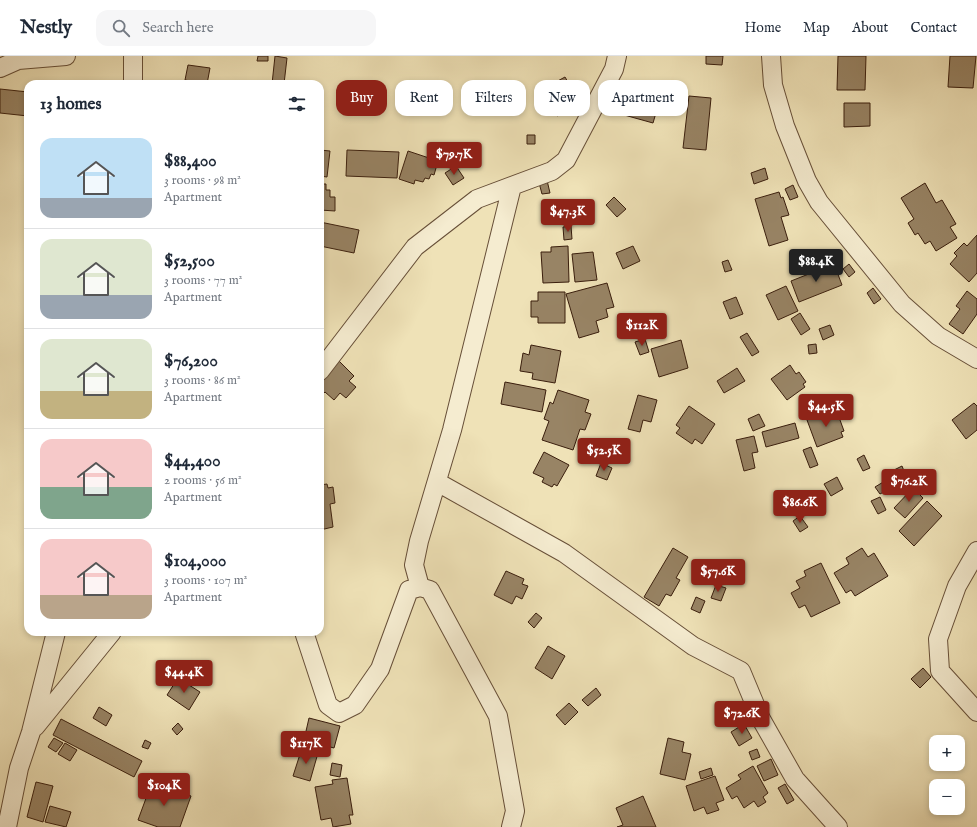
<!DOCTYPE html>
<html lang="en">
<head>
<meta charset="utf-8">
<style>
	:root { --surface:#fff; --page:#f6f6f7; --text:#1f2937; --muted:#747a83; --line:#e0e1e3; --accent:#8f2418 }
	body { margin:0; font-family:"IM FELL English",serif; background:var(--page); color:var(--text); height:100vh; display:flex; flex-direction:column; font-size:15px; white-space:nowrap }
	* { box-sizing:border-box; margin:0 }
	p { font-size:13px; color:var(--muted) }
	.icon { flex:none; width:22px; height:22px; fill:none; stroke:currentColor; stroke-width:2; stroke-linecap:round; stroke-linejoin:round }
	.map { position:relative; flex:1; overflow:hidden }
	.side { position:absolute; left:24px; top:24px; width:300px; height:556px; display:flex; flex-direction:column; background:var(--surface); border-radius:12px; box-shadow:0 2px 6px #0003 }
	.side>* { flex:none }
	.hud { position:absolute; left:336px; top:24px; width:380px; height:36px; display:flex; gap:8px }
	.controls { position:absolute; left:929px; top:679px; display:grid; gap:8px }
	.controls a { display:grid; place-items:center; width:36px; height:36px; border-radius:8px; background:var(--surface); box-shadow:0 2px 6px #0003; font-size:20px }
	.price { position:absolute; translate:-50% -34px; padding:0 9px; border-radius:4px; background:var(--accent); color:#fff; font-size:13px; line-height:26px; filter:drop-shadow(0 1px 2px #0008) }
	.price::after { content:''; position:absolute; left:50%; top:24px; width:12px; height:9px; margin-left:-6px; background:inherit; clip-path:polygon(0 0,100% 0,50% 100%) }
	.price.selected { background:#222; color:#fff }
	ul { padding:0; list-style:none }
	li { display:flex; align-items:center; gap:12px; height:100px; padding:0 16px }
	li+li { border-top:1px solid var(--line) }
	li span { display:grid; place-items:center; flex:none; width:112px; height:80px; border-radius:12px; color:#555 }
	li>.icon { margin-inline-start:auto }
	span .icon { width:48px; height:48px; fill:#fffc; stroke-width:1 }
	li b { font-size:17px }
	h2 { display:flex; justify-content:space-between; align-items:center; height:48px; padding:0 16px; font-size:17px }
	.chip { padding:0 14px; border-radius:12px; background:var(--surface); box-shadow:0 2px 6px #0003; font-size:14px; line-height:36px }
	.chip.selected { background:var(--accent); color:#fff }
	header { display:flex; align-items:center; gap:24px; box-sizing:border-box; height:56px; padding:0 20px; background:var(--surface); border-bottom:1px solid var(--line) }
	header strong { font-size:19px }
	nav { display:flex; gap:22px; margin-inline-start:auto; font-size:14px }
	.search { width:280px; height:36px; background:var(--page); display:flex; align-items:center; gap:10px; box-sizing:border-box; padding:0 14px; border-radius:12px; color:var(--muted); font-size:15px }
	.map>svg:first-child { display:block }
	.building { fill:#988465; stroke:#3a1e0d }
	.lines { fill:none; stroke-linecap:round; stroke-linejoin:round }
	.minor-casing { stroke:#674f38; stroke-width:20 }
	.minor { stroke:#f5ecd0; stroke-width:18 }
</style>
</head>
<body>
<header>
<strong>Nestly</strong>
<div class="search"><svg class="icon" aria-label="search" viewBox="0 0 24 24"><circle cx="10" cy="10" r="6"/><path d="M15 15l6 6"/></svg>Search here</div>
<nav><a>Home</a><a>Map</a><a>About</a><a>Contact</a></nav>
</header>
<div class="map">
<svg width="977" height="771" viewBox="0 0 977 771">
	<rect width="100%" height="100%" fill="#efe2b7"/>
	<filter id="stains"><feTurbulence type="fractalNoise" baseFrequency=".005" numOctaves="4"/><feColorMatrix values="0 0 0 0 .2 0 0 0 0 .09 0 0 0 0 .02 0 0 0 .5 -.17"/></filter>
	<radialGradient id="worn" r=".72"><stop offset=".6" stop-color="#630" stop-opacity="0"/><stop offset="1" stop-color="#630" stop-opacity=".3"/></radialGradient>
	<path class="building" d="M258,0H268V5H257Z
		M275,0L287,2L284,28H272Z
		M706,0H723L722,9L706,8Z
		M838,0H866L865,34H837Z
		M950,0H976L973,32L948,31Z
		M188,9L210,12L207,28L185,24Z
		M565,21L572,33L570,35L575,44L569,47L571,52L557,60L554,53L548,56L540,42L546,39L543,33Z
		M625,26L672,39L669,52L658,50L653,67L617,57Z
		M0,33L28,36V60L0,57Z
		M689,40L711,42L706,94L683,92Z
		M844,47H870V70L844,71Z
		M527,79H535V88H527Z
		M320,94L330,95L327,121L320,120Z
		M347,94L399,96L397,122L346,120Z
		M408,95L438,105L434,119L431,118L429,123L425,122L423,126L415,124L414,128L399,123Z
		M456,110L464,122L453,129L445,117Z
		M765,112L768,123L754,128L751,117Z
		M546,120L550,137L542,138L538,123Z
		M320,124L321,128H326V134H330V141H335V155L320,154Z
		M925,127L936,147L942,144L956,168L950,171L957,182L936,195L930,185L925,188L918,177L915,179L908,167L914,163L901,142Z
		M793,129L798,141L790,144L785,133Z
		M779,136L781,142L783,141L789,159L781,161L788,184L769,190L755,143Z
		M614,141L626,153L617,161L606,149Z
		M320,166L359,174L354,197L320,190Z
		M571,170L572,183L564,184L563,171Z
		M977,179V217L969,226L950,208L957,200L954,197L964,187L967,190Z
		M568,190L569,226L543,227L541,196H551V191Z
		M633,190L640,205L623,213L616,197Z
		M593,196L597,224L575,226L572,198Z
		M728,204L732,214L725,216L722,206Z
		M28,207V230H26Z
		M834,208L842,229L799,246L791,225Z
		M849,208L855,216L849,221L843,213Z
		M607,227L614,251L606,253L608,261L596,265L599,276L579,282L566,238Z
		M786,230L798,255L778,264L766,239Z
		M873,232L881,243L874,248L867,237Z
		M967,235L977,243V258L963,278L949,268L960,253L956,250Z
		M538,236H565V267H538V261H531V245H538Z
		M736,241L743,258L730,263L723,246Z
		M800,257L810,273L801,279L791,263Z
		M830,269L834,279L823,284L819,273Z
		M747,277L759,296L752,300L740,281Z
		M645,283L649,296L640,299L635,286Z
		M681,284L688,312L659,321L651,293Z
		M816,288L817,297L809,298L808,289Z
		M531,289L561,295L555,327L532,323L533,317L520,315L523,297L529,299Z
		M338,304L354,320L349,325L356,331L346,342L340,337L334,344L325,336L320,341V323Z
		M790,309L796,318L799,316L806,326L803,328L805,331L787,344L771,323Z
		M737,312L745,325L724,337L717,325Z
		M505,326L546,334L542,356L501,348Z
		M558,334L589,344L585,356L591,358L585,374L580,373L573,394L542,384L549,365L544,363L550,346L553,348Z
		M638,339L657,344L651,366L643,364L640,376L628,373Z
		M974,347L977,350V374L966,383L952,364Z
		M689,350L715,368L702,388L695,383L692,388L676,377L680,372L676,369Z
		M836,353L844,375L841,376L843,381L817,391L807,364Z
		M759,358L765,370L753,375L748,363Z
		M795,367L799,382L766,391L762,376Z
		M754,380L758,396L752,397L755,412L744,415L736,384Z
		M811,391L818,409L810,412L803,394Z
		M544,396L569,409L557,430L554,428L552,431L542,426L544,422L533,417Z
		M864,399L870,412L863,415L857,403Z
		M601,407L612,412L607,424L596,420Z
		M902,410L904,415L897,419L894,414Z
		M837,421L843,433L831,440L824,428Z
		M885,425L889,433L880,438L875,431Z
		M327,428L328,432L333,431L335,447L330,448L333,471L320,474L321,481H320V429Z
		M913,432L923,442L905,462L894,452Z
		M880,441L886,454L878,458L871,445Z
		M927,445L942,460L914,490L899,475Z
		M800,460L808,471L800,476L793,465Z
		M673,492L688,501L676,522L680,524L671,540L666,538L659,550L644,541Z
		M862,492L868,501L874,497L888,520L855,540L851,534L846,537L834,517L849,508L846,502Z
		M821,507L840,547L811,561L805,549L799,552L791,537L800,532L796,525L806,520L804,515Z
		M506,515L524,523L522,528L528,530L522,543L516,540L512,548L494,539Z
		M716,529L726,532L721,545L711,542Z
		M696,541L705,545L700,557L691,553Z
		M536,557L542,562L534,572L528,566Z
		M548,590L565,600L552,623L535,612Z
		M923,612L931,621L920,632L911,623Z
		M178,622L200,636L189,654L167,639Z
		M596,632L601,639L588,650L582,644Z
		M569,647L578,656L565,669L556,659Z
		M99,651L112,659L106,670L93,662Z
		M309,662L340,670L334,692L304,684Z
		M61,663L142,705L134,721L53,679Z
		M178,667L183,673L177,679L172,673Z
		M744,668L752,682L739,690L731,676Z
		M54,682L63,687L56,696L48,691Z
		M668,682L684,686L682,696L691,698L685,724L660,718Z
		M145,684L151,687L148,693L142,691Z
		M65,687L77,694L70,705L58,698Z
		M302,692L318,697L310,725L293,720Z
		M757,693L760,701L752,704L749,696Z
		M771,703L778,719L764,725L757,710Z
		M332,707L342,709L340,721L330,719Z
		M753,710L768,737L763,741L766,746L758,751L754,745L744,752L737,740L732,743L726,732L741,723L738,719Z
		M711,712L713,719L701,723L699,716Z
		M715,720L724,744L716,747L719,754L707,758L704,751L694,755L686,730Z
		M347,722L353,759H349L351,768L333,771L331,762L321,764L315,731L333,728L332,724Z
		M36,726L53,730L43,766L27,761Z
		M152,726L191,740L180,771H158L138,764Z
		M785,728L794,744L787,748L778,732Z
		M643,740L656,771H617L623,769L616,752Z
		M50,750L71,756L66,771L45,766Z"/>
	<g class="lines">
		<g class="minor-casing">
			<path id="minor" d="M771,0L773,29L785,70L807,125L819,146L902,248L938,280L977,303
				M0,12L18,4L66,0
				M133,28V0
				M320,315L415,191L477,143L552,115L566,104L614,13L617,0
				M437,426L564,497L693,590L741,615L761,663L795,723L838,771
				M977,495L957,530L938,583L940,615L977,656
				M420,531L414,509L419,485L452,374L512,130
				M304,576L328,649L339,657L355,649L380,613L409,534L420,531L430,534L498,660L515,755L511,771
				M35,671L112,576
				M7,771L19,712L31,676L56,576"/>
		</g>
		<use href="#minor" class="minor"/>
	</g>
	<rect width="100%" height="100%" filter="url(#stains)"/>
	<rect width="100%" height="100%" fill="url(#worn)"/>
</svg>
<div class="controls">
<a>+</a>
<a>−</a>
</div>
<b class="price" style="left:454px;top:120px">$79.7K</b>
<b class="price" style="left:568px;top:177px">$47.3K</b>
<b class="price selected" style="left:816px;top:227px">$88.4K</b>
<b class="price" style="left:642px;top:291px">$112K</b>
<b class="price" style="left:826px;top:372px">$44.5K</b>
<b class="price" style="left:604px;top:416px">$52.5K</b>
<b class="price" style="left:909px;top:447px">$76.2K</b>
<b class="price" style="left:800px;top:468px">$86.6K</b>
<b class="price" style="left:718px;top:537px">$57.6K</b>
<b class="price" style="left:184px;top:638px">$44.4K</b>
<b class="price" style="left:742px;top:679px">$72.6K</b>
<b class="price" style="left:306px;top:709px">$117K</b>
<b class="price" style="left:164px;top:751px">$104K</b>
<div class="hud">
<a class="chip selected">Buy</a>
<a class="chip">Rent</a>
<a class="chip">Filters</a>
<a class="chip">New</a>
<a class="chip">Apartment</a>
</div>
<section class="side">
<h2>13 homes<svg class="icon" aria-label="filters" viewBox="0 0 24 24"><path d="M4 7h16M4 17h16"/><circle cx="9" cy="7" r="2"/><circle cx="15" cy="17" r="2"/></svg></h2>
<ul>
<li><span style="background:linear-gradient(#bfe0f5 75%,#9aa5b1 0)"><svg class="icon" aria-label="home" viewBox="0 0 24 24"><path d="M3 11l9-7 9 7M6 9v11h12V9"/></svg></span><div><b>$88,400</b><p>3 rooms · 98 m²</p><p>Apartment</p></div></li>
<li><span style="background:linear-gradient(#dfe7d0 70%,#9aa5b1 0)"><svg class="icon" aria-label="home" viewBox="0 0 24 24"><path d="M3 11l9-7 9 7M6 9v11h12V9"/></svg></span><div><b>$52,500</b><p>3 rooms · 77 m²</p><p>Apartment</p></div></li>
<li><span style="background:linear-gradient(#dfe7d0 65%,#c2b280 0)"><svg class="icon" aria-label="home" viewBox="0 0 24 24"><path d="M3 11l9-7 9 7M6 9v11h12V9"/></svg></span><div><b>$76,200</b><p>3 rooms · 86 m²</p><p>Apartment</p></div></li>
<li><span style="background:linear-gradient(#f6c9c9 60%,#7fa58c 0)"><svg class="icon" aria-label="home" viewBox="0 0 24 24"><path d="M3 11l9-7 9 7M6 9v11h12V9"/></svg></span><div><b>$44,400</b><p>2 rooms · 56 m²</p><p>Apartment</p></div></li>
<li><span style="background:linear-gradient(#f6c9c9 70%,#b9a48a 0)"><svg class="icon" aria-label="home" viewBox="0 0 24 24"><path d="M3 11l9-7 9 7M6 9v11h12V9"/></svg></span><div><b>$104,000</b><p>3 rooms · 107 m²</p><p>Apartment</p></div></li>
</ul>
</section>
</div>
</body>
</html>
